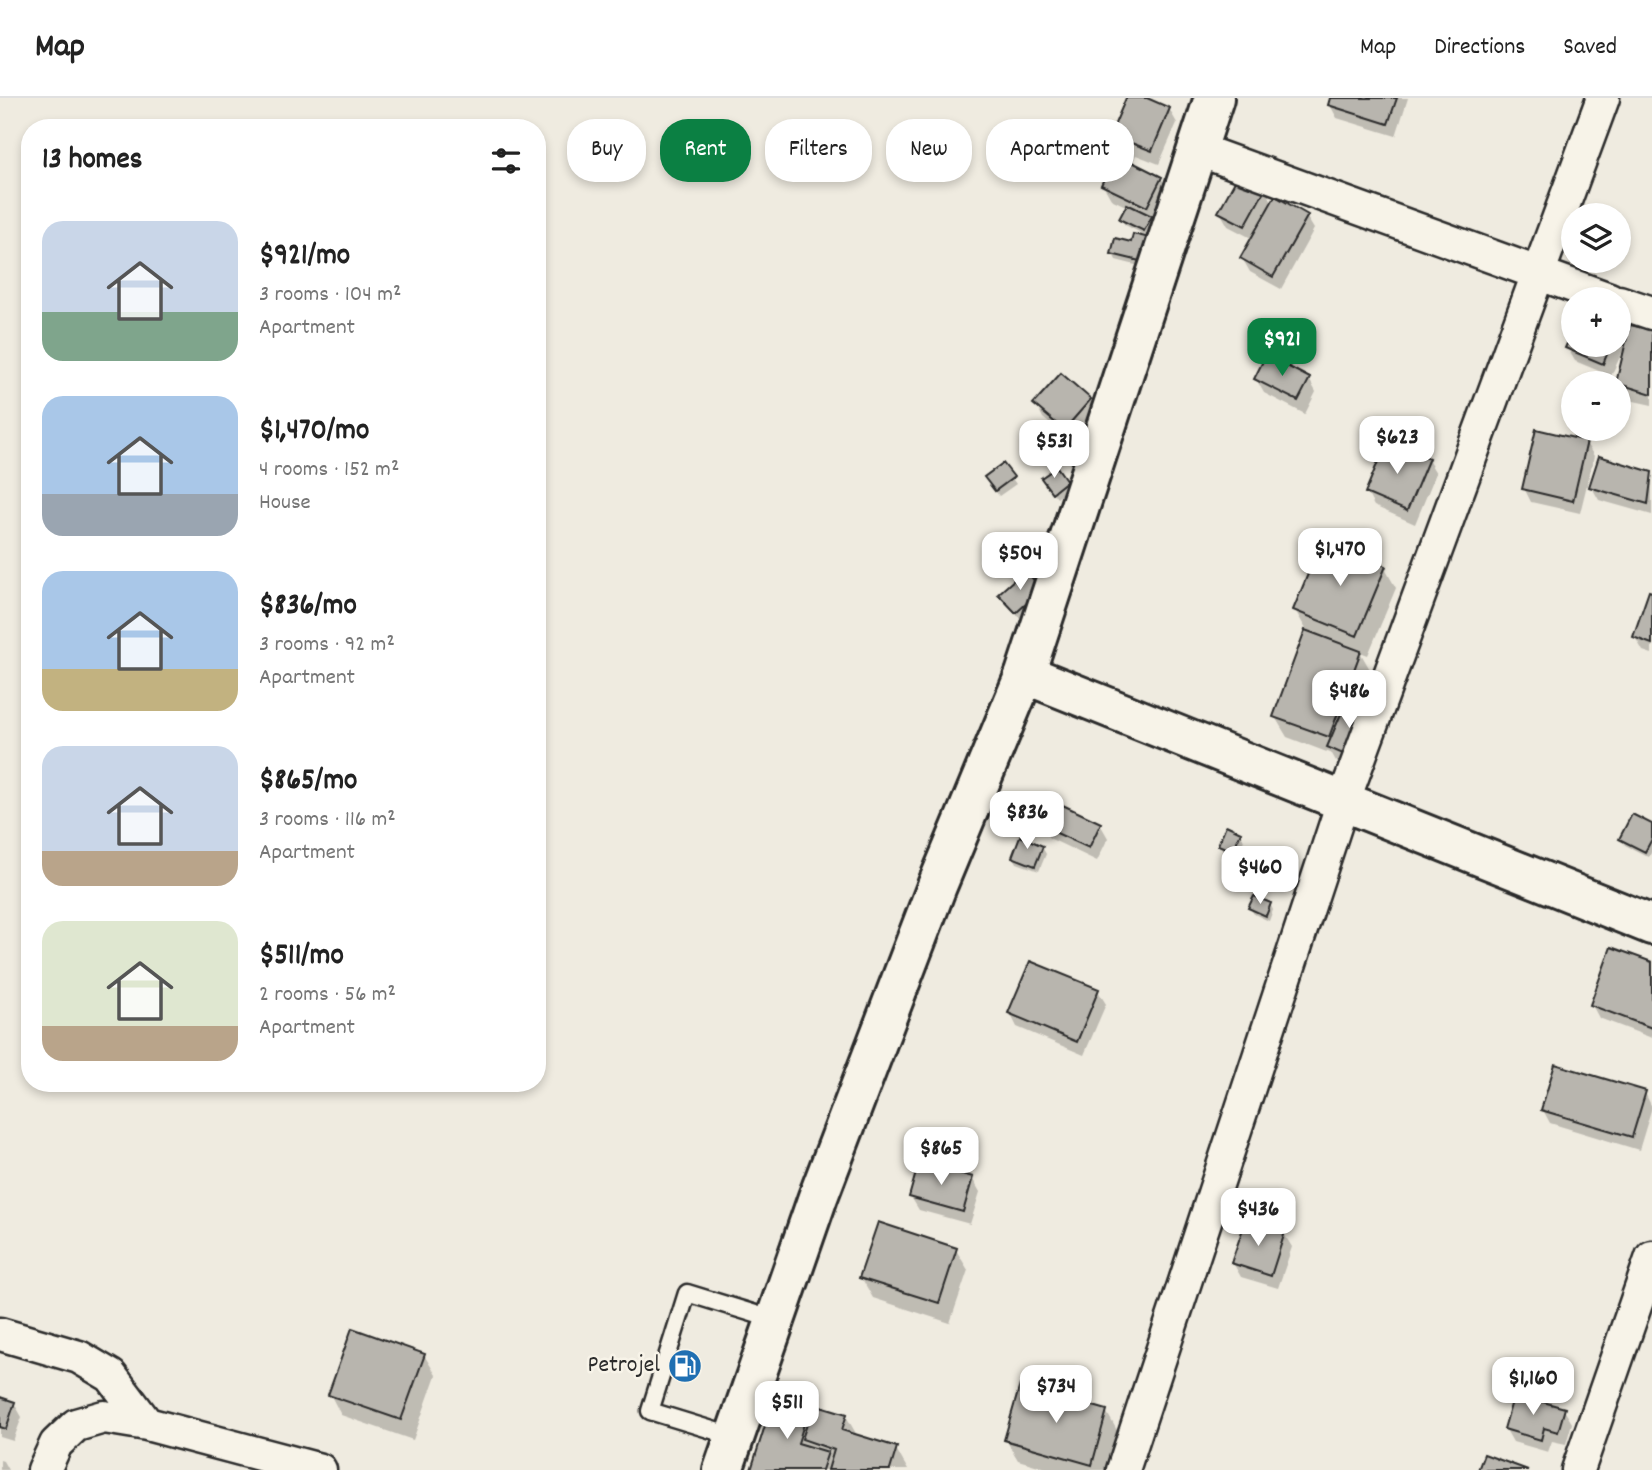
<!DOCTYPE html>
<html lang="en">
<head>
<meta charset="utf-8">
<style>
	:root { --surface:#fff; --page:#f2f2f2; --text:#222; --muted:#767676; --line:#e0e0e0; --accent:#0b8043 }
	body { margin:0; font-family:Dekko,sans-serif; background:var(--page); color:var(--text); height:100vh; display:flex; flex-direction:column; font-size:26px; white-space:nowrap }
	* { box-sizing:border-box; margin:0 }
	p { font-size:23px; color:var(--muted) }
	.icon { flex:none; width:38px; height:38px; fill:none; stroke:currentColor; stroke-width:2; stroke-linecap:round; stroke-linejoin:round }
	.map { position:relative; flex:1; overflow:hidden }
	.panel { position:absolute; left:21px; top:21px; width:525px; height:973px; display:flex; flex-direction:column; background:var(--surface); border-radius:28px; box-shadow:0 4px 10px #0003 }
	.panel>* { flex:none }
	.top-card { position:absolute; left:567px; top:21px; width:665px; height:63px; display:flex; gap:14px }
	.fabs { position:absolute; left:1561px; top:105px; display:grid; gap:14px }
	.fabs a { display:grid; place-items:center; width:70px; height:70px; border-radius:50%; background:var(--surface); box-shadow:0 4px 10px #0003; font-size:35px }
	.price { position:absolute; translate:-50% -60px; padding:0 16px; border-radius:14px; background:#fff; color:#222; font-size:23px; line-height:46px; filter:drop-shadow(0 2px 4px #0008) }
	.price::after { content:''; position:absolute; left:50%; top:42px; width:21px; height:16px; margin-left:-10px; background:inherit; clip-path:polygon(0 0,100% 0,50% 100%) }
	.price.selected { background:var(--accent); color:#fff }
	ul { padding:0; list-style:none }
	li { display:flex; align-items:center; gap:21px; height:175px; padding:0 21px }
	li span { display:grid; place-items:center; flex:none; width:196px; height:140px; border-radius:21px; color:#555 }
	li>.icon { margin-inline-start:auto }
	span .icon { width:84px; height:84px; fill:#fffc; stroke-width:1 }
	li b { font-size:30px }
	h2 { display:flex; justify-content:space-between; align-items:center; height:84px; padding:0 21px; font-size:30px }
	.pill { padding:0 24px; border-radius:28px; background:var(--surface); box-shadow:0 4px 10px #0003; font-size:24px; line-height:63px }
	.pill.selected { background:var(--accent); color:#fff }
	header { display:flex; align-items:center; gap:42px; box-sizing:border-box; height:98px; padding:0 35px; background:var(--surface); border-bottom:2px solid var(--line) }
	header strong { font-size:33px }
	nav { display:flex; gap:38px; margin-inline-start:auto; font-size:24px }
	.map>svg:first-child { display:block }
	.shadow { fill:#0003 }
	.building { fill:#b8b5ae; stroke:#2b2b2b; stroke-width:2 }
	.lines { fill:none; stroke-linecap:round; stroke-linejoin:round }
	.lane-casing { stroke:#2b2b2b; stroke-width:21 }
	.street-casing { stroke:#2b2b2b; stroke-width:37 }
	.secondary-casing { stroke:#2b2b2b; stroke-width:44 }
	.lane { stroke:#f7f3e8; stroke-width:16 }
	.street { stroke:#f7f3e8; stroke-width:32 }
	.secondary { stroke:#f7f3e8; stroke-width:38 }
	.labels { text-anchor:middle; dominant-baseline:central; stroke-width:5; stroke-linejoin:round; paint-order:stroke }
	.poi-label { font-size:24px; fill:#2b2b2b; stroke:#f7f3e8; text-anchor:end }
</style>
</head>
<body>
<header>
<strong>Map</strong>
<nav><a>Map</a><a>Directions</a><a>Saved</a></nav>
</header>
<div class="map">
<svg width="1652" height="1372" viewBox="0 0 1652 1372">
	<rect width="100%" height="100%" fill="#efebe0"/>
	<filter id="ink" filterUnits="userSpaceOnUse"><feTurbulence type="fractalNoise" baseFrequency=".0143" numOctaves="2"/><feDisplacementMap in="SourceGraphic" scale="14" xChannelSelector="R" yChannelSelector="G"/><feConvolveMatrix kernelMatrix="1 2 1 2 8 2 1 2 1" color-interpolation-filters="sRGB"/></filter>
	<g filter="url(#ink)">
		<path class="shadow" d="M1128,0H1143L1169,11L1177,25L1159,66L1136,57L1132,66L1161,80L1169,93L1155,121L1150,119L1154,126L1147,138L1125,127L1121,121L1128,109L1111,101L1103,87L1115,63L1107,49Z
			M1332,0H1408L1396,38L1337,20L1330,7Z
			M1265,91L1273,105L1306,118L1314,131L1281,191L1250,174L1242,160L1253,141L1228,128L1220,114Z
			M1133,146L1147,170L1116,162L1113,156Z
			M1619,226L1628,242L1652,234V307L1625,301L1619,289L1628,242L1611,278L1575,263L1567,249L1573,236V247H1619Z
			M1256,281H1309L1316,294L1305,316L1264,295Z
			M1090,302L1097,315L1072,344L1043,320L1036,306Z
			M1586,345L1594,358L1580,415L1531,404L1524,390Z
			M1600,360L1652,376V417L1599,402L1591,388Z
			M1428,362L1436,375L1415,426L1374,408L1367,395Z
			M1003,368L1016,386L999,398L990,386Z
			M1056,371L1069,390L1057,400L1047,387Z
			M1384,469L1396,490L1368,557L1360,554L1372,575L1359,611L1360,672L1336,663L1332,656L1287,639L1275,619L1307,533L1295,512Z
			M1652,496V556L1643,553L1635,539Z
			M1000,497L1044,498L1020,520Z
			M1100,726L1108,740L1097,763L1049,740L1041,727Z
			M1652,728V753L1649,759L1625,747L1621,741Z
			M1240,735L1244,742L1237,758L1223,753L1220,746Z
			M1042,749L1046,756L1039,773L1017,765L1013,758Z
			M1270,806L1273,812L1269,823L1254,816L1250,810Z
			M1652,866V940L1599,920L1592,907Z
			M1098,893L1106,906L1084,957L1017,929L1010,915Z
			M1645,995L1652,1009L1639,1052L1550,1025L1543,1012Z
			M972,1080L980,1094L970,1126L919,1112L911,1099Z
			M1284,1136L1292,1149L1278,1190L1241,1179L1233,1165Z
			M956,1152L968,1172L950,1225L873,1200L861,1179Z
			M424,1257L436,1277L413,1342L341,1317L330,1296Z
			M0,1300L14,1305L22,1319L13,1343L0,1339Z
			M808,1311L812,1318H846L858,1339L896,1351L908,1372H752Z
			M1564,1312L1572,1325L1566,1346L1552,1343L1548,1354L1513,1344L1505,1330Z
			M1106,1313L1118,1334L1107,1372H1052L1018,1362L1006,1342Z
			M0,1362L3,1363L8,1372H0Z"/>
		<path class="building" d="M1126,0H1147L1170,10L1152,53L1129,44L1123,57L1105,49Z
			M1330,0H1397L1388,26L1328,7Z
			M1116,56L1162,79L1147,109L1101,87Z
			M1239,76L1266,90L1245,128L1218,114Z
			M1275,98L1308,117L1273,179L1240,160Z
			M1127,106L1152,118L1144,133L1119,121Z
			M1133,136L1150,140L1144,164L1111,156L1115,140L1131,144Z
			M1630,227L1652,232V296L1616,285Z
			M1573,232V247H1611L1603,266L1565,250Z
			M1266,257L1310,280L1298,303L1254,281Z
			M1061,275L1091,301L1064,332L1033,306Z
			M1536,331L1587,343L1573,403L1522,391Z
			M1387,342L1429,360L1407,413L1365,395Z
			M1599,358L1652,374L1648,406L1589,389Z
			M1003,365L1014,379L995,393L984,379Z
			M1057,369L1067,383L1052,395L1041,380Z
			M1322,442L1386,468L1357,538L1293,512Z
			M1025,472L1042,491L1016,515L998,496Z
			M1649,493L1652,494V546L1633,539Z
			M1305,532L1361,553L1329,639L1273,619Z
			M1346,604L1372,614L1352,660L1327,649Z
			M1052,702L1101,725L1089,750L1039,727Z
			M1632,716L1652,726V741L1645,754L1619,741Z
			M1226,727L1241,734L1233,753L1218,747Z
			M1020,738L1043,748L1035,768L1012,759Z
			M1254,798L1271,805L1266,818L1248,810Z
			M1611,849L1652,864V930L1590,907Z
			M1030,863L1099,891L1077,944L1008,915Z
			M1555,966L1646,993L1632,1039L1541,1012Z
			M919,1064L973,1079L963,1114L909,1099Z
			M1246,1122L1285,1134L1271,1178L1231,1165Z
			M878,1124L957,1150L939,1205L859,1180Z
			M352,1230L425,1256L401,1322L328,1297Z
			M1020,1287L1107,1312L1092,1367L1004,1342Z
			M1514,1296L1565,1310L1558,1334L1544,1330L1541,1342L1504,1331Z
			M0,1299L15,1304L6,1331L0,1329Z
			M774,1299L809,1310L798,1345L828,1354L822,1372H751Z
			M814,1306L847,1316L842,1332L897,1349L890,1372H828L834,1352L802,1341Z
			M1484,1356L1528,1372H1478Z"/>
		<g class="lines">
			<g class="lane-casing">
				<path id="lane" d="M735,1339L650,1313L687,1195L775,1222"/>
			</g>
			<g class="street-casing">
				<path id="street" d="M1196,51L1609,201
					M1619,204L1652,215
					M0,1236L79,1259L111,1278L147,1326
					M44,1372L56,1346L76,1327L104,1319L147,1326L320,1372
					M1123,1372L1343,704L1603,0
					M1578,1372L1652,1159"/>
			</g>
			<g class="secondary-casing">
				<path id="secondary" d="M1025,576L1652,827
					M723,1372L818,1099L937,788L1025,576L1214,0"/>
			</g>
			<use href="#lane" class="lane"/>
			<use href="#street" class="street"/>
			<use href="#secondary" class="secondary"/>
		</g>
	</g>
	<defs>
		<g id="fuel-disc" transform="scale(1.75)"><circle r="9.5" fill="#1f6fb2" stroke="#f7f3e8"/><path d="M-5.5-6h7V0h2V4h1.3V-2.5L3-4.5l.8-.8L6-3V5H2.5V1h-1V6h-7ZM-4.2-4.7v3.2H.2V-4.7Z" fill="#fff"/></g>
	</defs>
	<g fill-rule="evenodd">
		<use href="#fuel-disc" x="685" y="1268"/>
	</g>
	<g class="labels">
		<g class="poi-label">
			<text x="660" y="1268">Petrojel</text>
		</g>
	</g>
</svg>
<div class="fabs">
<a><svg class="icon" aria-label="layers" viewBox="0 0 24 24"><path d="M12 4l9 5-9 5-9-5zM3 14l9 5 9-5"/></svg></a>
<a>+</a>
<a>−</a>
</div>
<b class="price selected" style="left:1282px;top:280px">$921</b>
<b class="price" style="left:1397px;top:378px">$623</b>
<b class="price" style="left:1054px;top:382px">$531</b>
<b class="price" style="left:1340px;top:490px">$1,470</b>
<b class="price" style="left:1020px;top:494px">$504</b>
<b class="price" style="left:1349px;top:632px">$486</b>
<b class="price" style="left:1027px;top:753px">$836</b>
<b class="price" style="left:1260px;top:808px">$460</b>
<b class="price" style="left:941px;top:1089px">$865</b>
<b class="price" style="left:1258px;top:1150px">$436</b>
<b class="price" style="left:1533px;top:1319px">$1,160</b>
<b class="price" style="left:1056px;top:1327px">$734</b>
<b class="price" style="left:787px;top:1343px">$511</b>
<div class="top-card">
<a class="pill">Buy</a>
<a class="pill selected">Rent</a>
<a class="pill">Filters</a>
<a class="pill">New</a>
<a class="pill">Apartment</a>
</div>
<section class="panel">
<h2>13 homes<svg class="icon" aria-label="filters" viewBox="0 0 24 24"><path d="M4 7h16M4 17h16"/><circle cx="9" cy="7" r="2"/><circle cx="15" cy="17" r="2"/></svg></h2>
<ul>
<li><span style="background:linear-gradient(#c9d6e8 65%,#7fa58c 0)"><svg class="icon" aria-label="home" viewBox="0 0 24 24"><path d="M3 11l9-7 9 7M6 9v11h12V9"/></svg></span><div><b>$921/mo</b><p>3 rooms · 104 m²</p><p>Apartment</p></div></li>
<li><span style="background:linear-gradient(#a9c7e8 70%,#9aa5b1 0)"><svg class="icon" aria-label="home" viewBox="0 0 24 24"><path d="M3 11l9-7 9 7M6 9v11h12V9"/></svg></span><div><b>$1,470/mo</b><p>4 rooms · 152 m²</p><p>House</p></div></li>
<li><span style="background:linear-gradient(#a9c7e8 70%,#c2b280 0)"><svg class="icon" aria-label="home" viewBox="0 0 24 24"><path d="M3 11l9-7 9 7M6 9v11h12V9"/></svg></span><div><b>$836/mo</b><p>3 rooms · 92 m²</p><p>Apartment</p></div></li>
<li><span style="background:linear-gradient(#c9d6e8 75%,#b9a48a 0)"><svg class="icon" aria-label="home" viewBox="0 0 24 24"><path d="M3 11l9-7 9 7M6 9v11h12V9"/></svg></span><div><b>$865/mo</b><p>3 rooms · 116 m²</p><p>Apartment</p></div></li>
<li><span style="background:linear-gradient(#dfe7d0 75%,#b9a48a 0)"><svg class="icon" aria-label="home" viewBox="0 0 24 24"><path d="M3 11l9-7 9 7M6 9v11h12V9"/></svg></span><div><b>$511/mo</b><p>2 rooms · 56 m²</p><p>Apartment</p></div></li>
</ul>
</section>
</div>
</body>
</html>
